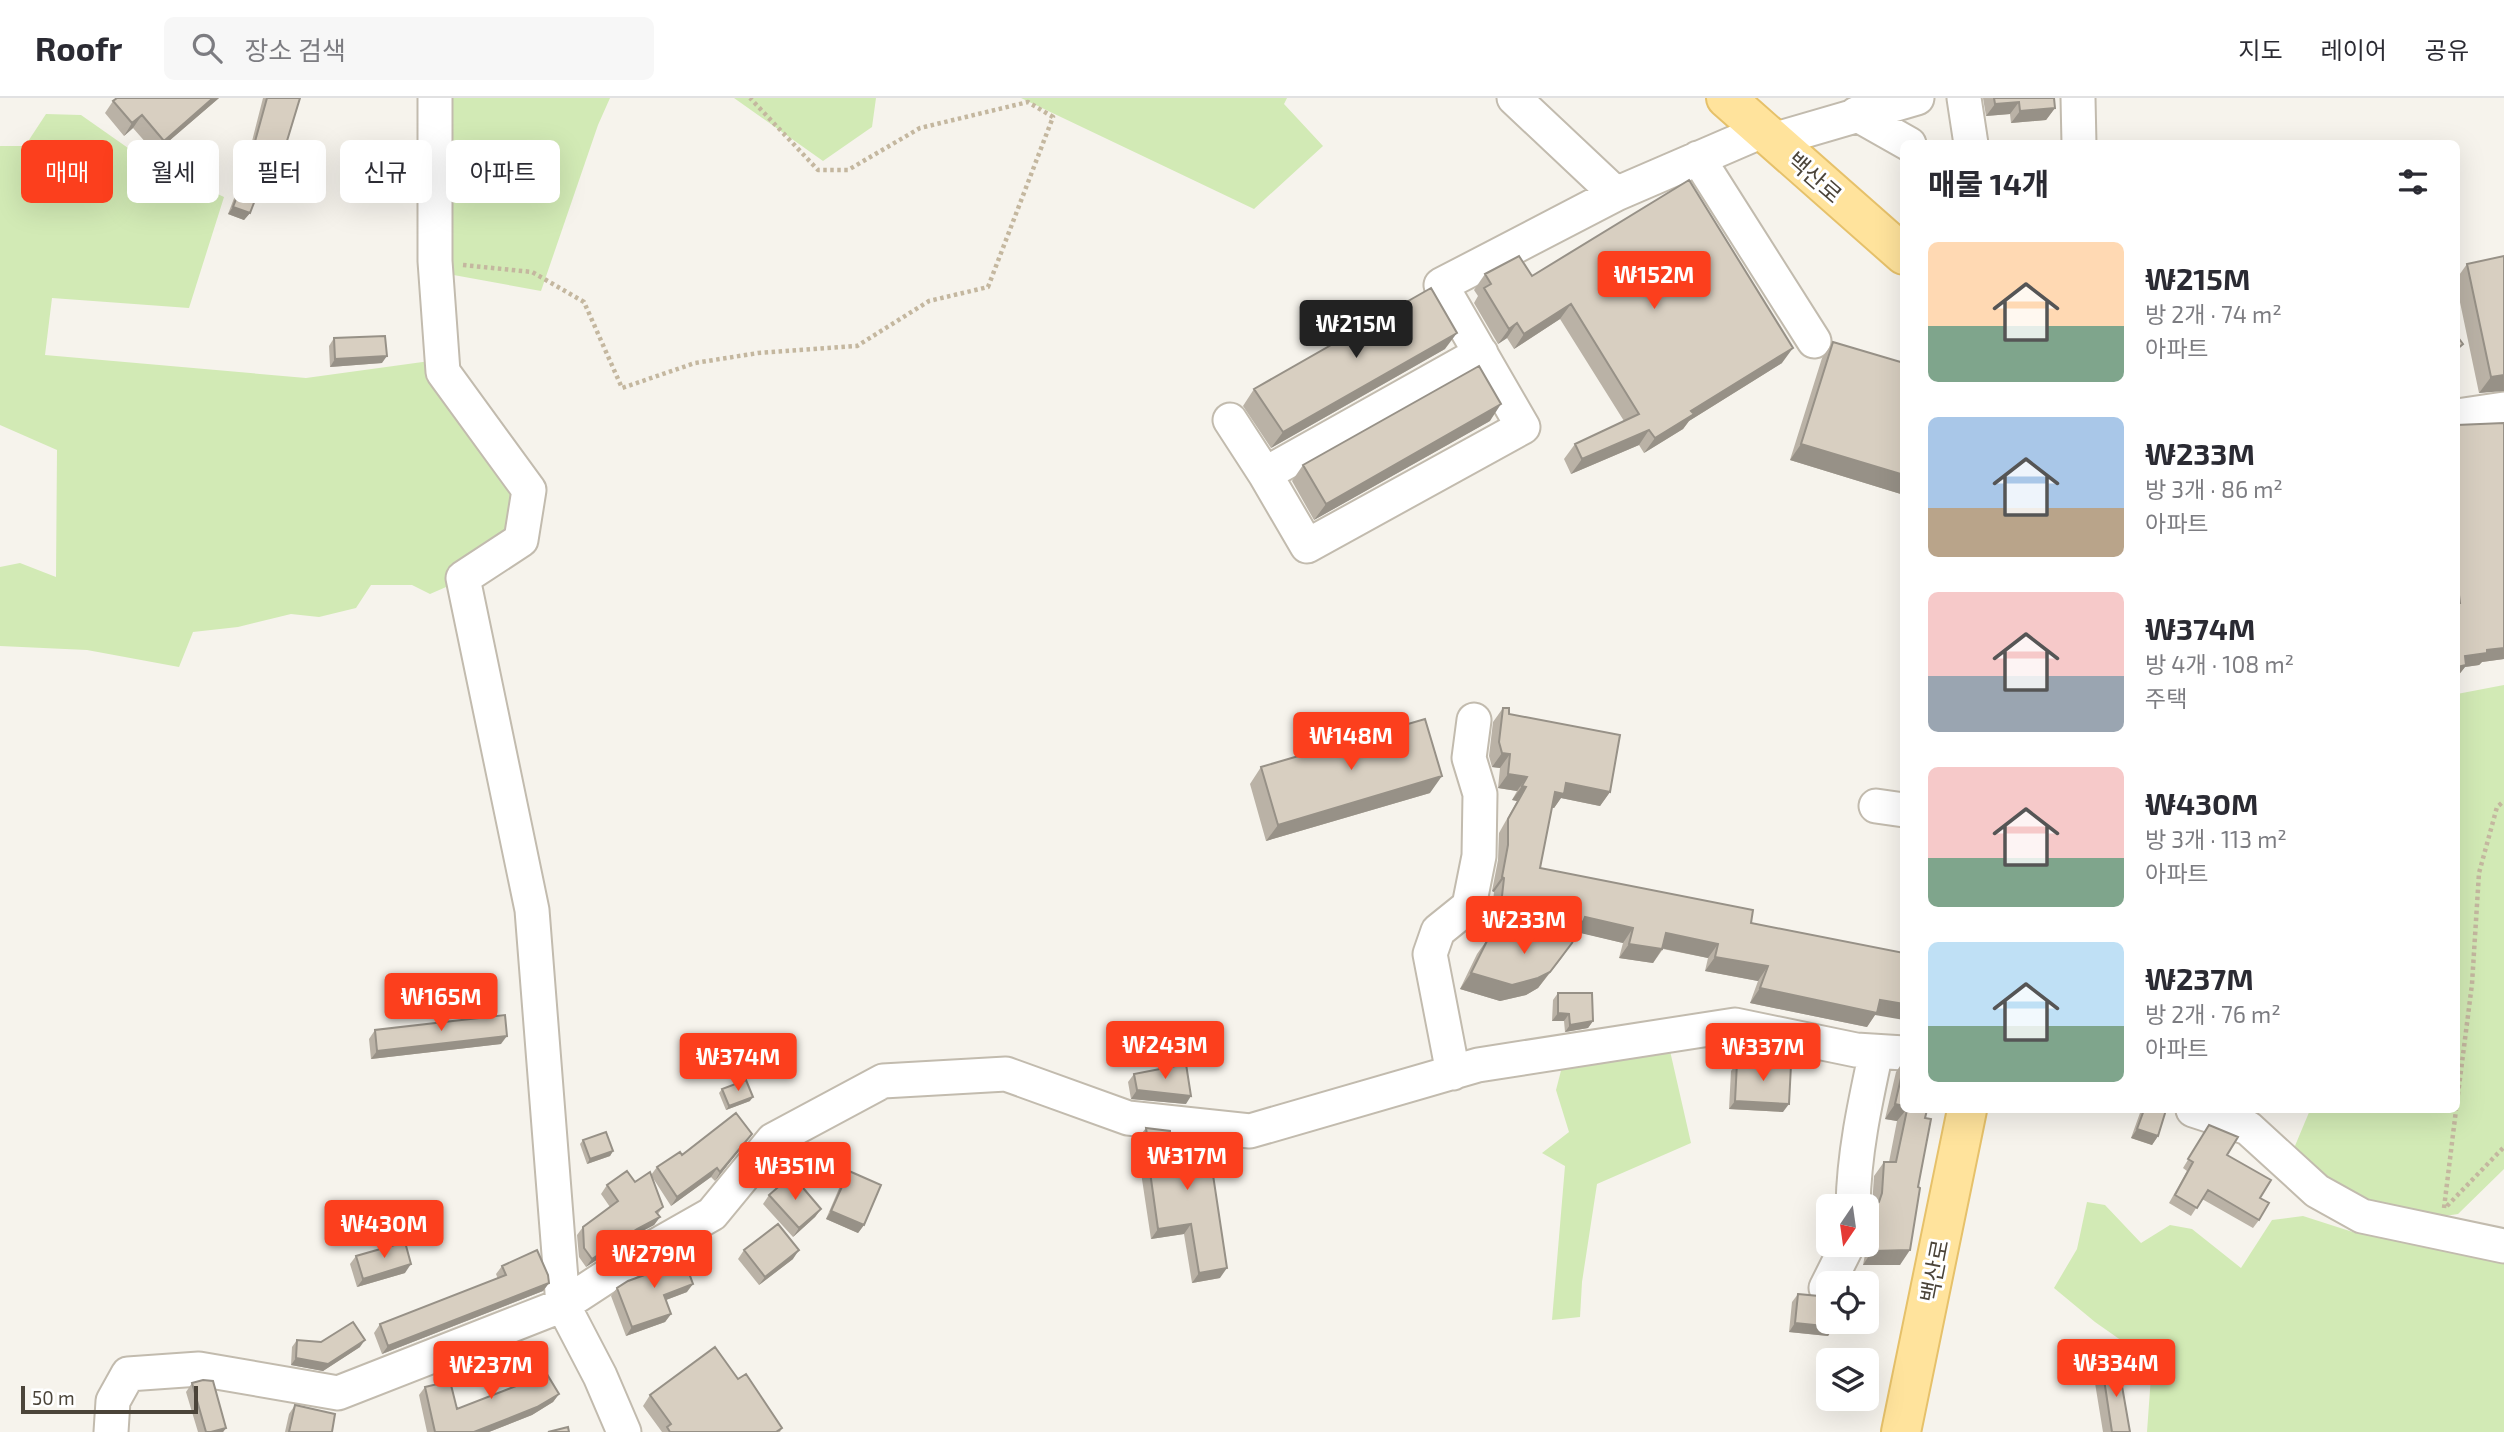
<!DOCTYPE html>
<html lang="ko">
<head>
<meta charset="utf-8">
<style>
	:root { --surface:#fff; --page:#f7f7f7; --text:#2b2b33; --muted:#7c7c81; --line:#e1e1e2; --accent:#fc3f1d }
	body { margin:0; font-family:"Exo 2","Noto Sans KR",sans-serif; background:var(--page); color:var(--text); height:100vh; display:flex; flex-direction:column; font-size:26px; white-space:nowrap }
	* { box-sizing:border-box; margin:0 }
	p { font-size:23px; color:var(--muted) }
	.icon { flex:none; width:38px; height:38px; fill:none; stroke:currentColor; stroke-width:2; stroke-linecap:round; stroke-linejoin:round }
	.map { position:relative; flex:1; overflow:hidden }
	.panel { position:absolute; left:1900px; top:42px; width:560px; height:973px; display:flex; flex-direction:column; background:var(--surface); border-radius:10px; box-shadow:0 7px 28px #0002 }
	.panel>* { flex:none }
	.guide { position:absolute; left:21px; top:42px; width:665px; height:63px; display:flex; gap:14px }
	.needle { width:46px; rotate:193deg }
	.controls { position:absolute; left:1816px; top:1096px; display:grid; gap:14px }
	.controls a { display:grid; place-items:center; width:63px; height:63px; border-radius:10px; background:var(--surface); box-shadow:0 7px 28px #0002; font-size:35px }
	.scale { position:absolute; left:21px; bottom:18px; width:177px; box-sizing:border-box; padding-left:7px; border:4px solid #4b4439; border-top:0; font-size:19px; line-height:24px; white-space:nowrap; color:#4b4439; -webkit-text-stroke:5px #fff; paint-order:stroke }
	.price { position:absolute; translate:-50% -60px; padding:0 16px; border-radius:7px; background:var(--accent); color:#fff; font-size:23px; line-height:46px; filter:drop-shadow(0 2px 4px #0008) }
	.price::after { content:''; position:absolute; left:50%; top:42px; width:21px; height:16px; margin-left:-10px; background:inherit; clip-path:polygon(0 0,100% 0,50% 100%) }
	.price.active { background:#222; color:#fff }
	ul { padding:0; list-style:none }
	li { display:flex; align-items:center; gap:21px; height:175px; padding:0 28px }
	li span { display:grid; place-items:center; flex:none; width:196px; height:140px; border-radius:10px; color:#555 }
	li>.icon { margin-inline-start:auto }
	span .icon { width:84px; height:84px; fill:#fffc; stroke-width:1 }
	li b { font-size:30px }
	h2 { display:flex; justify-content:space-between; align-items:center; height:84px; padding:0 28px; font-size:30px }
	.tag { padding:0 24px; border-radius:10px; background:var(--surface); box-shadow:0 7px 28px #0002; font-size:24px; line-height:63px }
	.tag.active { background:var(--accent); color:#fff }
	header { display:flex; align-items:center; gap:42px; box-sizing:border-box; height:98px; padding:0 35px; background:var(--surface); border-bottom:2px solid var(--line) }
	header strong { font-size:33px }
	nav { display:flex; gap:38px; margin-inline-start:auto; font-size:24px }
	.search { width:490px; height:63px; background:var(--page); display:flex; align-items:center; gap:18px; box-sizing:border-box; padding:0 24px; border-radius:10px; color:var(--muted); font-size:26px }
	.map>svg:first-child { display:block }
	.green { fill:#d2eab5 }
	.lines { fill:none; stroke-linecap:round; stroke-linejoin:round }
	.minor-casing { stroke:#c2bbae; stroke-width:37 }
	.major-casing { stroke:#e6c16a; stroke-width:42 }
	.path { stroke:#c4b79f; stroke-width:4.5; stroke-dasharray:3.5 3.5; stroke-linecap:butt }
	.minor { stroke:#fff; stroke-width:33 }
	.major { stroke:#ffe39c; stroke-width:38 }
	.wall { fill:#bab2a6 }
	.shaded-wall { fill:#979187 }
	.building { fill:#d8cfc1; stroke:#979187; stroke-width:2 }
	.labels { text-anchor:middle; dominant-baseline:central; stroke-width:6; stroke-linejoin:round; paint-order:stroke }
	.street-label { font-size:23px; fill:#4b4439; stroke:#fff }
</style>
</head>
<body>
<header>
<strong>Roofr</strong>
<div class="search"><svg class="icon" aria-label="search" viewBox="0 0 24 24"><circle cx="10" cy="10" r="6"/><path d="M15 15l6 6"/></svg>장소 검색</div>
<nav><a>지도</a><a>레이어</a><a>공유</a></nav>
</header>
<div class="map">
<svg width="2504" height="1334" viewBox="0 0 2504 1334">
	<rect width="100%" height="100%" fill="#f6f3ec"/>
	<path class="green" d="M444,0H610L598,27L541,193L448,176Z
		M734,0H876L872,29L823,63Z
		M1021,0H1287L1284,6L1323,48L1254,111Z
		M46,16L81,17L148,64L224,99L189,210L52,200L45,257L306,280L430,263L516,388L499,466L430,496L412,487H371L356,510L319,519L291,516L238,529L193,534L179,569L87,552L0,548V469L20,465L56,479L57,352L0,327V48H25Z
		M2504,587V1071L2458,1116L2419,1122L2360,1107L2292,1055L2310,1012H2457V596Z
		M1668,944L1691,1045L1597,1086L1582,1184L1580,1219L1552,1222L1565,1068L1542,1055L1569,1034L1556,992L1564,961Z
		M2087,1104L2105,1107L2141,1145L2170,1127L2192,1131L2241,1170L2272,1122L2303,1118L2359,1136L2371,1132L2504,1158V1334H2147L2152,1264L2095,1224L2054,1190L2077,1151Z"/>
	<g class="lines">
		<g class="minor-casing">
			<path id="minor" d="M435,0V163L443,274L529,392L521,442L463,480L532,812L563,1207L600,1278L624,1334
				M1514,0L1616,96
				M1964,0L1971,46
				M2078,0L2079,46
				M1856,16L1909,46
				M1773,42L1917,0
				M1698,60L1814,243
				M2457,318L2504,311
				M1230,322L1265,376L1307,448L1523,329L1441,187L1616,96L1762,33
				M1265,376L1481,255
				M1876,708L1904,712
				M1453,975L1430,856L1438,833L1469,808L1479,758L1480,696L1469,660L1474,622
				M2193,1012L2248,1030L2317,1093L2362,1118L2504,1148
				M1853,1108C1854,1055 1865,1005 1876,954
				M1826,1190L1848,1146
				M111,1334L113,1303L128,1276L199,1271L338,1295L563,1207L638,1158L712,1116L773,1042L883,983L1006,976L1128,1020L1250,1033L1478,967L1735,927L1856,952L1904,955"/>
		</g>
		<g class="major-casing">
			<path id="major" d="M1726,0L1904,157
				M1901,1334L1967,1012"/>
		</g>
		<path class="path" d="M463,167L532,174L584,204L622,290L695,265L758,255L857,248L929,203L988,189L1053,19L1028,4L920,30L848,72H818L750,0
			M2457,1004L2472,886L2479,775L2497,709L2504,703
			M2447,1108L2504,1049
			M2444,1110L2456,1012"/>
		<use href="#minor" class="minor"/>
		<use href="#major" class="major"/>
	</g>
	<path class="wall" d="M219,0L155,55L133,30L124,38L105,15L113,3Z
		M263,0H300L278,64L270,62L250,115L244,122L228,116L251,56L249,55Z
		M1983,0H2054L2055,10L2046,22L2011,25L2010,16L1986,18Z
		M2467,166L2502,292L2479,295L2457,190V180Z
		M1485,176L1532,178L1782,265L1689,323L1683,331L1644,355L1639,347L1571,376L1564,361L1575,346L1624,323L1560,221L1514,251L1507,240L1498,246L1474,205L1478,198L1474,192Z
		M334,240L382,265L330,269L329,248Z
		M1833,244L1904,265V397L1790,362L1822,260Z
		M1445,251L1271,350L1243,308L1254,291Z
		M1490,323L1314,422L1292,383L1303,367Z
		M2504,325V561L2482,564L2479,567L2465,569L2457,579V327Z
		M1503,610L1509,616L1610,694L1600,708L1561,700L1554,710L1552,709L1540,770L1751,825L1875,917L1867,929L1750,905L1758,883L1705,873L1708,860L1663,851L1653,865L1619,860L1623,845L1578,834L1572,845L1561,861L1538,890L1526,897L1500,903L1460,891L1477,856L1489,839L1502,843H1514L1551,834L1491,821L1494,794L1492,793L1498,762L1499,735L1517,703L1512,702L1517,693L1498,690L1500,670L1492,669L1489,658L1493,624Z
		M1261,669L1430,695L1266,743L1250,686Z
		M1558,895L1593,923L1588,930L1565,934L1564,923H1552L1553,902Z
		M375,932L501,946L371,961L369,941Z
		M1904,962V1012H1927L1900,1167H1863L1867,1146V1118L1872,1109L1874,1078L1884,1064H1889L1897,1023L1885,1021L1896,974Z
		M1737,965L1783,1014L1729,1011L1731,973Z
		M1134,976L1186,1006L1131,1001L1128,984Z
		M722,991L750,1003L726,1012L719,995Z
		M2141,1012H2166L2158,1038L2152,1047L2131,1040Z
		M2209,1027L2227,1057L2260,1100L2259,1122L2253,1130L2202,1101L2191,1118L2169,1105L2187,1073L2183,1070Z
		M1146,1030L1170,1037L1220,1180L1192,1185L1184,1136L1151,1141L1137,1048L1139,1045L1138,1040Z
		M752,1036L715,1083L711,1079L671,1108L651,1077L657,1069L682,1057Z
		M583,1042L613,1053L610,1058L587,1066L580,1046Z
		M849,1073L864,1127L858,1135L826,1121L843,1081Z
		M635,1084L663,1109L658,1116L660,1119L654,1127L631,1139L586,1169L579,1159L577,1137L583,1129L610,1109L601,1096L607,1087Z
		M769,1097L821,1111L815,1119L793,1139L763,1106Z
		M744,1152L793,1161L759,1187L738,1161Z
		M356,1158L405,1175L357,1189L350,1166Z
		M659,1163L687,1194L666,1202L671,1216L665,1224L626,1238L611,1198L617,1190L655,1173L653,1171Z
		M502,1168L549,1185L543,1193L382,1256L374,1235L380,1226L498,1181L496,1176Z
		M1798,1196L1834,1229L1828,1238L1789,1234L1792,1204Z
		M297,1242L360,1249L323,1273L291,1267L292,1249Z
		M517,1263L559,1296L553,1304L532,1317L489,1334H427L419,1297L425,1289L457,1311L521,1287L511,1271Z
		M2102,1268L2130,1334H2103L2094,1279Z
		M738,1281L782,1330L780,1334H662L643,1308L650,1297Z
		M192,1285L226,1330L223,1334H198L186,1294Z
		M295,1307L332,1334H285L289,1316Z"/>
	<path class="shaded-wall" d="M213,0H219L155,55L164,43Z
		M2019,4L2010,16L1986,18L1995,6Z
		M2055,10L2046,22L2011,25L2020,13Z
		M142,17L133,30L124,38L132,25Z
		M254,47L257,48L251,56L249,55Z
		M274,53L283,56L278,64L268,61Z
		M233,109L250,115L244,122L228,116Z
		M1571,206L1560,221L1514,251L1524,236Z
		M1517,225L1507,240L1498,246L1509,231Z
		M1457,235L1445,251L1271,350L1283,334Z
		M1793,250L1782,265L1689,323L1683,331L1644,355L1655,340L1691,313Z
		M387,258L382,265L330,269L335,261Z
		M2504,277V293L2479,295L2491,279Z
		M1501,306L1490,323L1314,422L1326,406Z
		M1649,332L1639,347L1571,376L1582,361Z
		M1801,346L1904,377V397L1790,362Z
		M2504,550V561L2482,564L2479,567L2465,569L2457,579V569L2465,558L2487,552Z
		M1502,655L1510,656L1500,670L1492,669Z
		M1508,676L1527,679L1517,693L1498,690Z
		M1442,678L1430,695L1266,743L1278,727Z
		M1566,685L1610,694L1600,708L1561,700L1554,710L1545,708L1555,694Z
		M1522,688L1526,689L1517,703L1512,702Z
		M1502,779L1504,780L1494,794L1492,793Z
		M1501,807L1585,819L1633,830L1623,845L1576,834L1573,838L1491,821Z
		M1666,835L1718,846L1708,860L1656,849Z
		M1572,845L1538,890L1526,897L1500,903L1460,891L1471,875Z
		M1629,846L1662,851L1653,865L1619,860Z
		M1715,859L1768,868L1758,883L1705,873Z
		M1760,890L1880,902L1904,906V922L1875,917L1867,929L1750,905Z
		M1558,915L1569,916L1564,923H1552Z
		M1593,923L1588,930L1565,934L1570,927Z
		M507,938L501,946L371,961L377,953Z
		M1137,992L1191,998L1186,1006L1131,1001Z
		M753,999L750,1003L726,1012L729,1008Z
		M1735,1003L1789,1006L1783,1014L1729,1011Z
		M1895,1006L1904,1008V1012H1906L1897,1023L1885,1021Z
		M2137,1031L2158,1038L2152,1047L2131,1040Z
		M752,1036L746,1044L715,1083L720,1074Z
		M613,1053L610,1058L587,1066L590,1061Z
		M717,1070L711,1079L671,1108L677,1099Z
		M821,1111L815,1119L793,1139L799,1130Z
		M831,1113L864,1127L858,1135L826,1121Z
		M660,1119L654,1127L631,1139L586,1169L592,1161L637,1131Z
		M1191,1126L1184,1136L1151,1141L1158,1131Z
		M799,1152L793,1161L759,1187L765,1179Z
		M1910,1152L1900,1167H1863L1872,1153Z
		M411,1166L405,1175L357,1189L363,1181Z
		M1227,1170L1220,1180L1192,1185L1199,1175Z
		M549,1185L543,1193L382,1256L388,1248Z
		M693,1186L687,1194L658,1205L664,1197Z
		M671,1216L665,1224L626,1238L632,1229Z
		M1795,1225L1834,1229L1828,1238L1789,1234Z
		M365,1242L360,1249L323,1273L291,1267L296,1260Z
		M559,1296L553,1304L532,1317L489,1334H474Z
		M226,1330L223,1334H211Z"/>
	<path class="building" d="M117,0H213L164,43L142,17L132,25L113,3Z
		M267,0H300L283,56L274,53L250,115L233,109L257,48L254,47Z
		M1994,0H2054L2055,10L2020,13L2019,4L1995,6Z
		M1689,82L1793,250L1691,313L1694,316L1655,340L1649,332L1582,361L1575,346L1639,316L1571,206L1524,236L1517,225L1509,231L1484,190L1491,186L1485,176L1519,158L1532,178Z
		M2504,158V277L2491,279L2467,166Z
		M1431,190L1457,235L1283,334L1254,291Z
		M385,238L387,258L335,261L334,240Z
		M2457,238L2463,246L2457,251Z
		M1833,244L1904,265V377L1801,346Z
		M1479,268L1501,306L1326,406L1303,367Z
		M2504,325V550L2487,552V555L2465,558L2466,567L2457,569V505H2460L2457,481V392H2459L2457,327Z
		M1503,610H1509V616L1620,637L1610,694L1566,685L1564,696L1555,694L1540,770L1753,812L1751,825L1904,855V906L1880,902L1877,915L1760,890L1768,868L1715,859L1718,846L1666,835L1662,851L1629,846L1633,830L1585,819L1583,824L1501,807L1504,780L1502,779L1508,747V721L1526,689L1522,688L1527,679L1508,676L1510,656L1502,655L1499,644Z
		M1425,621L1442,678L1278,727L1261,669Z
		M1582,826L1572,845L1550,874L1538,880L1512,887L1471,875L1489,839L1502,843H1514Z
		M1558,895H1592L1593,923L1570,927L1569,916L1558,915Z
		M505,917L507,938L377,953L375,932Z
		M1737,965L1791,967L1789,1006L1735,1003Z
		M1186,966L1191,998L1137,992L1134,976Z
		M1904,967V1008L1895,1006Z
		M746,982L753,999L729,1008L722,991Z
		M1907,1012H1927L1925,1020L1931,1021L1918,1089L1920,1090L1910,1152L1872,1153L1877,1131L1872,1120V1110L1879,1104L1882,1095L1884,1064H1896Z
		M2144,1012H2166L2158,1038L2137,1031Z
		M736,1015L752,1036L720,1074L717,1070L677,1099L657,1069L680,1054L682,1057Z
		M2209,1027L2238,1039L2227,1057L2271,1082L2260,1100L2269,1105L2259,1122L2208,1092L2197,1110L2175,1097L2193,1064L2188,1061Z
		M1146,1030L1170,1033V1037L1189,1035L1207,1037L1227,1170L1199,1175L1191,1126L1158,1131L1145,1038L1147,1037Z
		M606,1034L613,1053L590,1061L583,1042Z
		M627,1073L635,1084L650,1074L663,1109L656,1114L660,1119L637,1131L592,1161L584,1150L583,1129L618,1103L607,1087Z
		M849,1073L881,1087L864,1127L831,1113Z
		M792,1077L821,1111L799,1130L769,1097Z
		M778,1126L799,1152L765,1179L744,1152Z
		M405,1144L411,1166L363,1181L356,1158Z
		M680,1151L693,1186L664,1197L671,1216L632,1229L617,1190L628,1183L664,1170L659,1163Z
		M537,1152L548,1177L549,1185L388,1248L380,1226L506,1177L502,1168Z
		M1798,1196L1829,1199V1223H1835L1834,1229L1795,1225Z
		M353,1224L365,1242L328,1266L296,1260L297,1242L321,1244Z
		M715,1249L738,1281L746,1276L782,1330L776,1334H670L667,1329L671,1326L650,1297Z
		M533,1253L559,1296L537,1309L474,1334H435L425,1289L450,1283L457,1311L529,1283L517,1263Z
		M2118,1265L2130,1334H2112L2102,1268Z
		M203,1282L213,1283L226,1330L211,1334H206L192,1285Z
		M295,1307L335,1316L332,1334H289Z
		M568,1329L569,1334H548Z"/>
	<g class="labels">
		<g class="street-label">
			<text transform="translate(1815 79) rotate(41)">백산로</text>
			<text transform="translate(1934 1173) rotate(-79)">백산로</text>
		</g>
	</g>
</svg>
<div class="controls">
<a><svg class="needle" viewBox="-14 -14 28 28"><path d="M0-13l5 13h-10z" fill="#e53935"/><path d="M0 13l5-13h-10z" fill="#7c7c81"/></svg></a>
<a><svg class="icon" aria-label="locate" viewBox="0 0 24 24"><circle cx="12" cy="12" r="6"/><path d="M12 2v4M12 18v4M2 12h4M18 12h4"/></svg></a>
<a><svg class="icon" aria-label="layers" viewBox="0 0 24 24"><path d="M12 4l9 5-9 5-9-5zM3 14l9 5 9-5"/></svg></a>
</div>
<div class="scale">50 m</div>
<b class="price" style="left:1654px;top:213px">₩152M</b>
<b class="price active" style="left:1356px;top:262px">₩215M</b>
<b class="price" style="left:1351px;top:674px">₩148M</b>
<b class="price" style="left:1524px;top:858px">₩233M</b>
<b class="price" style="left:441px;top:935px">₩165M</b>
<b class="price" style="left:1165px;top:983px">₩243M</b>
<b class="price" style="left:1763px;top:985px">₩337M</b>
<b class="price" style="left:738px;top:995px">₩374M</b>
<b class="price" style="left:1187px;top:1094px">₩317M</b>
<b class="price" style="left:795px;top:1104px">₩351M</b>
<b class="price" style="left:384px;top:1162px">₩430M</b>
<b class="price" style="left:654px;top:1192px">₩279M</b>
<b class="price" style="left:2116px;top:1301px">₩334M</b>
<b class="price" style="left:491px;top:1303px">₩237M</b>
<div class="guide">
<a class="tag active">매매</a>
<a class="tag">월세</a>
<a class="tag">필터</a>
<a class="tag">신규</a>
<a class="tag">아파트</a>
</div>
<section class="panel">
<h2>매물 14개<svg class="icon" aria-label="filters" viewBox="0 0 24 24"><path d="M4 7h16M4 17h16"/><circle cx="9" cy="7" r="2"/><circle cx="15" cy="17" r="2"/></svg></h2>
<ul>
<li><span style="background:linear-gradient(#ffd9b3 60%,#7fa58c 0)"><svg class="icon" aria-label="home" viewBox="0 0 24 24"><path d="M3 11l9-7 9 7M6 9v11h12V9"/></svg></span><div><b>₩215M</b><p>방 2개 · 74 m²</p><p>아파트</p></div></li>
<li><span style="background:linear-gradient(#a9c7e8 65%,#b9a48a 0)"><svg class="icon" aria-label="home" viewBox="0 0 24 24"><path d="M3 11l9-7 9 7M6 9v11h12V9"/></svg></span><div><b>₩233M</b><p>방 3개 · 86 m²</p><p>아파트</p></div></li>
<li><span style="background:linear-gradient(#f6c9c9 60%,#9aa5b1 0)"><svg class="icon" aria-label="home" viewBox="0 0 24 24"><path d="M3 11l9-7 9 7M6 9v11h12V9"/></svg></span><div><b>₩374M</b><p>방 4개 · 108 m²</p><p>주택</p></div></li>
<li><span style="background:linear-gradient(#f6c9c9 65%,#7fa58c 0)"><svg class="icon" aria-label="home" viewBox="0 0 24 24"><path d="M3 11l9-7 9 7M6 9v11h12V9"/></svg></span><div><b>₩430M</b><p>방 3개 · 113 m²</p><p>아파트</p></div></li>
<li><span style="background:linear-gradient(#bfe0f5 60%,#7fa58c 0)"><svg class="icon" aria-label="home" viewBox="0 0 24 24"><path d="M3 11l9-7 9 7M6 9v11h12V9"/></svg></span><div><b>₩237M</b><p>방 2개 · 76 m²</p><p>아파트</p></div></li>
</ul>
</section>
</div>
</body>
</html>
